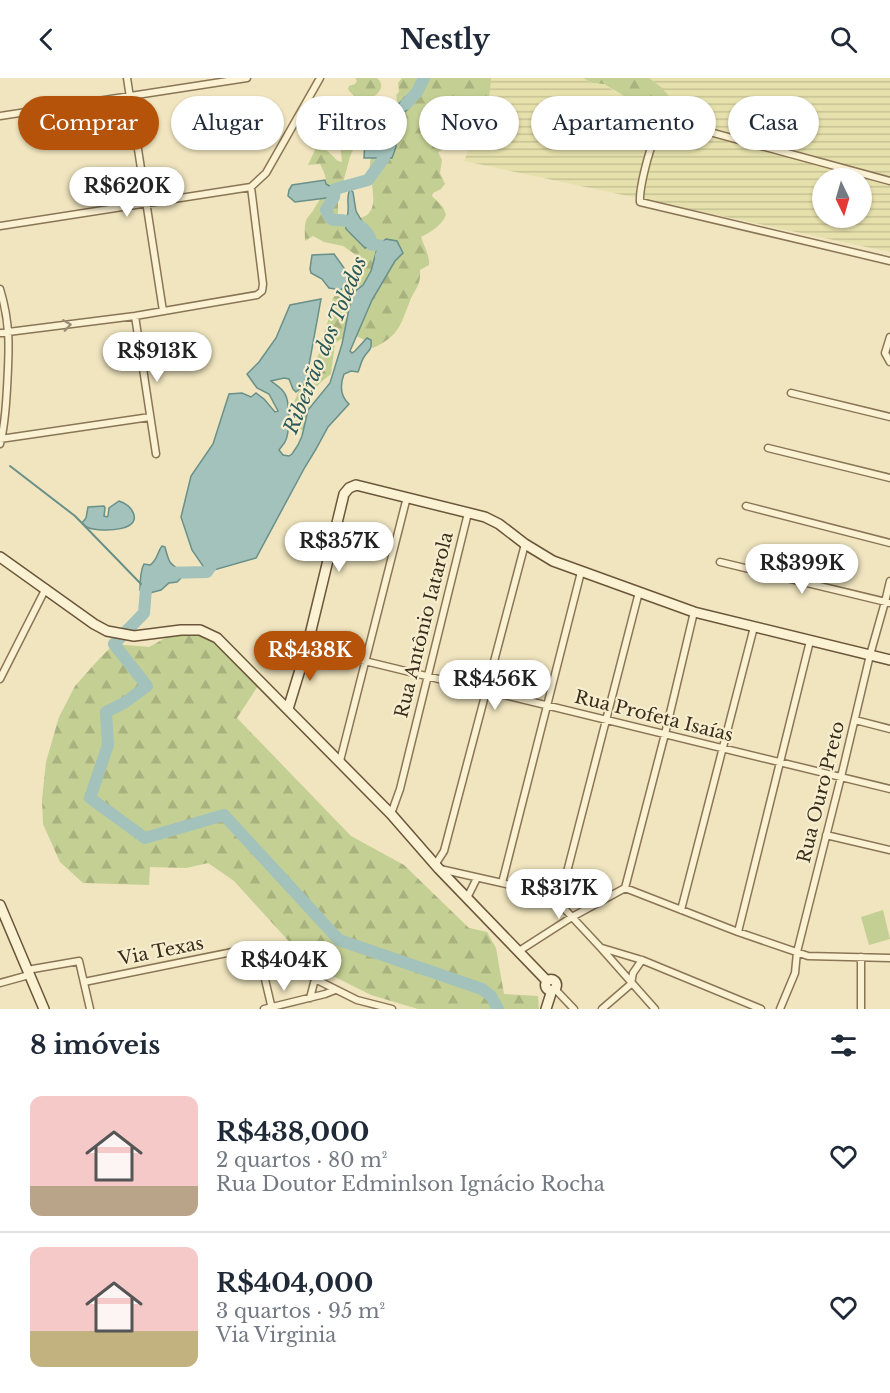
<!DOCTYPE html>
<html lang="pt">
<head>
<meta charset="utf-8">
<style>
	:root { --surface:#fff; --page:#f2f2f3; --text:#1f2937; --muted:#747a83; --line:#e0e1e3; --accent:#b45309 }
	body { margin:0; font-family:"Libre Baskerville",serif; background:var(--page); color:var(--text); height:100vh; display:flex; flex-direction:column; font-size:22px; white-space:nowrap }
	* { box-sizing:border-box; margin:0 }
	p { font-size:20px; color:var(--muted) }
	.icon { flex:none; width:33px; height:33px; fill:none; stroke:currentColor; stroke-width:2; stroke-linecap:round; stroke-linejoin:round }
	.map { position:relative; height:931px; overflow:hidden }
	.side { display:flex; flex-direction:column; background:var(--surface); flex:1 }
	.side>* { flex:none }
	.guide { position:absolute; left:18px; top:18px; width:855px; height:54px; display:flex; gap:12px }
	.needle { width:39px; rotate:175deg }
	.tools { position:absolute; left:812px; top:90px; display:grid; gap:12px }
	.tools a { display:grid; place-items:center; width:60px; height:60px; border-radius:50%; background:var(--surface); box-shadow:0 2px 4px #0004; font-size:30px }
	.price { position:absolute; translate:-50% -51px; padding:0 14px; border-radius:21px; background:#fff; color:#222; font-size:20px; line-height:39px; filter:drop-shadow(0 2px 3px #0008) }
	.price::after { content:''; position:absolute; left:50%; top:36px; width:18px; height:14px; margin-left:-9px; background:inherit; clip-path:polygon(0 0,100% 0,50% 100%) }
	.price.on { background:var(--accent); color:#fff }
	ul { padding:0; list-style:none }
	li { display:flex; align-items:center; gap:18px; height:150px; padding:0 30px }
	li+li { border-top:2px solid var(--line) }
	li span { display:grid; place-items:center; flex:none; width:168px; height:120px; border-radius:12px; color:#555 }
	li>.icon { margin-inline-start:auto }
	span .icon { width:72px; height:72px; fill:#fffc; stroke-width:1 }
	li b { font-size:26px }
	h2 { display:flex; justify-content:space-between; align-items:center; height:72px; padding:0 30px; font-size:26px }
	.tag { padding:0 21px; border-radius:27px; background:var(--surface); box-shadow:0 2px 4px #0004; font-size:21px; line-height:54px }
	.tag.on { background:var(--accent); color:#fff }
	header { display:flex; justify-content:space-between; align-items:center; height:78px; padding:0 30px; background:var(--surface); font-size:27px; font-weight:700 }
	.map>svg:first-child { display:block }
	.farmland { fill:url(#farmland-rules); fill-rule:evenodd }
	.forest { fill:url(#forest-firs) }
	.garden { fill:#c4cf93 }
	.water { fill:#a2c2bb; stroke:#699089; stroke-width:1.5 }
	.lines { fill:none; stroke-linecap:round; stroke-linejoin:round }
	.stream { stroke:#699089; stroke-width:2 }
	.river { stroke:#a2c2bb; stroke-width:12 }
	.street-casing { stroke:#8a7556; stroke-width:9 }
	.secondary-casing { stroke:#6b563a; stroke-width:12 }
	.street { stroke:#fbf1d3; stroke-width:6 }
	.secondary { stroke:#fbf1d3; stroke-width:9 }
	.oneway { stroke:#9a8e78 }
	.labels { text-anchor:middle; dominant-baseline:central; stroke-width:4.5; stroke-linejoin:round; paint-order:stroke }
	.street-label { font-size:18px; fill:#382c1c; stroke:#f7eecf }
	.water-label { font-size:20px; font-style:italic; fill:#2a5959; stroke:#f7eecf }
</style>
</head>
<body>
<header><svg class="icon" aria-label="back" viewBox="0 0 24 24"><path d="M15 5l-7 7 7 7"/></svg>Nestly<svg class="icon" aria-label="search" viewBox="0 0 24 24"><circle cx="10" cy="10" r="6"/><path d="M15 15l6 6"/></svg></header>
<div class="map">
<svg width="890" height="931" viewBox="0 0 890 931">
	<defs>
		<pattern id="farmland-rules" width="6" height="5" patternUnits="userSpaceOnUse" patternTransform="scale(1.5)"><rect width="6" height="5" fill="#e6e1ac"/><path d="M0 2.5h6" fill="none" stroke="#c6c193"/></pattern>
		<pattern id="forest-firs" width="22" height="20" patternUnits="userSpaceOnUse" patternTransform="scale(1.5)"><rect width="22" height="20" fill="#c4cf93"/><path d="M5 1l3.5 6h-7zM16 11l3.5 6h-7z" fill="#a9b27e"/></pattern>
	</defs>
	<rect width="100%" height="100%" fill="#f0e5bf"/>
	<path class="farmland" d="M491,0H583L592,5L604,6L617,15L625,17L661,9L649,0H890V174L464,83L483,39L490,15ZM822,100H861V140H822Z"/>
	<path class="forest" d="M355,0H377C386,8 379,15 372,20L374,27L379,28L374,44L358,60L350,79L344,101L343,110L338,120V142C346,144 352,142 360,140C387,133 363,94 372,77C373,73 377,69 380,66C384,61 389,57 393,52C401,43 398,28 396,17L399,14L398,5L402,0H491C491,16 484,52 468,61C465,63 463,62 459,63C452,66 445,71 438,74L442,82L440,95L445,106L441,111L433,115L432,118L443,129L446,137C441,148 431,154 421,159C424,168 430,178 429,187L420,192C421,209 415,210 410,223C400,248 399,258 373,270C360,256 351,254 335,265L331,296L321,304L314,312L309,322L308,343L303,352L294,351L292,329L305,298L319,276L320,267L328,243L329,232L332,222L339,212L359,204L364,196L362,192L355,189L357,180L356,177L343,168L324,164L313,158L305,163C305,157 304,149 306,143C307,139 312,135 314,131C326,111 332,109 320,86L308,87L321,59L323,69L338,83L342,84L340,65L344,56L350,51L358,38L362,24C358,19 351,17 348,11L349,8L355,6L357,3Z
		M583,0H649L661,9L669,18L670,24L667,30L664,32H656L641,28L604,6L592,5Z
		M200,557L218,565L258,608L237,640L351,758L404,787L469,850L487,854L496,870L504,916L538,918L539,931H418L371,917L333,898L304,880L234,803L208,785L186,790L150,789L149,807L83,805L60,784L43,746L42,722L46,684L59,639L75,608L100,580L114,566L149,569L169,558Z"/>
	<path class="garden" d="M883,832L890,861L869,867L861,839Z"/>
	<path class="water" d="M417,14L418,19L408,31L392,46L390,54L395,58L396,69L392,80H364L365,61L373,52L378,44L374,39L369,37L370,32L377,25C392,30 395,32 405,19H409L412,15Z
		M325,102L326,106L335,111L334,119L295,124L288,118L289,112L292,107Z
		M350,111L353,114L356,133L371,159L372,167L365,170L346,151C345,144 347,140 348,134C349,126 346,119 350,111Z
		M386,161L397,163L403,175L395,183L372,222L350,273L352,275L355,273L367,260L371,262C372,273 369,271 364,279C361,283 360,290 358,294L351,293L344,296C340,307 340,318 349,326L328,349L316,371L305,389L256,480L207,494L192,472L181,439L191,398L213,366L229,316L242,315L251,319L256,315L264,321L275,334L278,333L269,316L257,310L247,296L259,284L276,260L290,227L321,221L307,298L303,308L296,314L293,311L289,301L284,300L271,303C276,307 282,310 285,316C290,324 290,355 285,364C283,367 281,369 279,372L283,377L289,378L292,376L298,367L302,358L308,332L330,305L342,266L352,216L363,207L371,193L378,167Z
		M334,176L349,197V202L341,212L329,210L322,201L311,195L310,191L312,177Z
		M119,423C125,425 128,427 131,431C147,454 101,454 89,450C86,449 85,448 82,445L86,440L88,429L104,428L105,430L104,438L107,439L108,438L109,430Z
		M162,468L165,469C166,473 168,481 170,484C175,491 181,489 181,500L177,504L169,505L161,512L146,516L140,512C140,504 140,493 144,486L150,487C158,482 157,474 162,468Z"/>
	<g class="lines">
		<path class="stream" d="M10,388L75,438L141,506"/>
		<path class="river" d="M406,26L417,14L424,0
			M381,178L384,172L382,168L373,166L372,167C369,148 350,141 333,142L329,139L326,132L334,119L335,111L368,102L384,80L385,65
			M164,495L207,494L215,482
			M151,504L146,511L144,535L114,566L147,608L124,625L106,634L108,667L90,720L145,760L224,737L339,862L482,911L491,918L498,931"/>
		<g class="street-casing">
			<path id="street" d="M127,0L163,233
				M0,38L247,0
				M890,103L673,44C666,47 659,53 655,60C649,72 639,110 640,124L890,183
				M0,148L251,109
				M0,211C11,247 9,273 7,310C6,328 5,348 0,366
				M135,238L156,376
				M0,255L135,238L257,217L262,213L263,206L251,109L266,95L320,0
				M890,259L885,275L890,284
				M791,315L890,339
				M0,361L150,339
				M768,370L890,400
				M746,428L890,465
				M720,484L890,525
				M307,569L890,711
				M0,601L46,510
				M855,642L890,651
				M340,683L407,419
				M391,736L400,711L468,435
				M826,757L890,772
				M435,787L444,773L525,466
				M440,791L502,805L546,817L559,825L601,870L655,931
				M502,805L581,494
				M625,810L665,656L694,534
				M467,820L477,800
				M559,825L639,514
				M681,832L754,549
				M738,854L810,563
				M257,869L259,886L264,897L272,931
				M602,870L642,882L761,931
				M519,873L572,839L625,810L738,854L808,878L890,880
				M27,892L79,883L90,931
				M264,897L271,884L278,876
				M84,904L257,869L278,876L290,882L315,901L357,922L392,931
				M0,905L29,897
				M555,911L574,931
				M310,920L315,901
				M264,931L325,916L335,912
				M602,931L631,906L633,895L642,882
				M780,931L795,895L797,874L841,699L870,577L885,524L890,503
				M861,931V879"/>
		</g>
		<g class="secondary-casing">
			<path id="secondary" d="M0,479L94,546L107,553L134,558L181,552H200L217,560L391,736L439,791L547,903
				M288,631L307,569L344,416L349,410L356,407L485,439L499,446L525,466L553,483L694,534L890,582
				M0,827L44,931
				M545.5 907a5.5 5.5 0 1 1 11 0a5.5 5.5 0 1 1-11 0Z
				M546,931L552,912"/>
		</g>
		<use href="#street" class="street"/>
		<use href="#secondary" class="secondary"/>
	</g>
	<defs><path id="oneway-chevron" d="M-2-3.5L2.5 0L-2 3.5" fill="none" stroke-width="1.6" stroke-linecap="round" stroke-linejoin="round" transform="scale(1.5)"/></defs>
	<use class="oneway" href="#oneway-chevron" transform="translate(67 247) rotate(-8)"/>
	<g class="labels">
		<g class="street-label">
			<text transform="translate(424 547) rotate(-76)">Rua Antônio Iatarola</text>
			<text transform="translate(654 638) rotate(14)">Rua Profeta Isaías</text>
			<text transform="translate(821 714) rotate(-76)">Rua Ouro Preto</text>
			<text transform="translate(161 873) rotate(-11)">Via Texas</text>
		</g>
		<g class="water-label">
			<text transform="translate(325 267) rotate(-68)">Ribeirão dos Toledos</text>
		</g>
	</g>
</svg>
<div class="tools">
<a><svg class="needle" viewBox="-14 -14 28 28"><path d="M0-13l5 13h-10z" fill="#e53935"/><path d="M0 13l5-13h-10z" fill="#747a83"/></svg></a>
</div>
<b class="price" style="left:127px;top:140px">R$620K</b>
<b class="price" style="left:157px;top:305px">R$913K</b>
<b class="price" style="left:339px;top:495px">R$357K</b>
<b class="price" style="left:802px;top:517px">R$399K</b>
<b class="price on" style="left:310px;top:604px">R$438K</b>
<b class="price" style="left:495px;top:633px">R$456K</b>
<b class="price" style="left:559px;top:842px">R$317K</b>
<b class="price" style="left:284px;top:914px">R$404K</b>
<div class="guide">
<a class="tag on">Comprar</a>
<a class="tag">Alugar</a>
<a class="tag">Filtros</a>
<a class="tag">Novo</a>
<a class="tag">Apartamento</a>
<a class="tag">Casa</a>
</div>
</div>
<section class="side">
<h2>8 imóveis<svg class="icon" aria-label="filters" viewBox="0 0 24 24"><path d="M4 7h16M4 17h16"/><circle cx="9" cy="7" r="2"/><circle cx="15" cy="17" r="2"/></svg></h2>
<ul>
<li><span style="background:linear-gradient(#f6c9c9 75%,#b9a48a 0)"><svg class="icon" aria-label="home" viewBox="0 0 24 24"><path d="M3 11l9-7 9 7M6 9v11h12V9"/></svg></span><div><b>R$438,000</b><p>2 quartos · 80 m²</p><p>Rua Doutor Edminlson Ignácio Rocha</p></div><svg class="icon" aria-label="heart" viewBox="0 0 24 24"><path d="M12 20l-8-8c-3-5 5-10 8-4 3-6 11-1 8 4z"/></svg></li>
<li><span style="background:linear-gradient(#f6c9c9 70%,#c2b280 0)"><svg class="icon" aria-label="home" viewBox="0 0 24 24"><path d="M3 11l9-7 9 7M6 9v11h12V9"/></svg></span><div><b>R$404,000</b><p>3 quartos · 95 m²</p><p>Via Virginia</p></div><svg class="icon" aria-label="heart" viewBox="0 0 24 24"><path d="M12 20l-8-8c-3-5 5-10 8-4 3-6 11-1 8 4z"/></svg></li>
</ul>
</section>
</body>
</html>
